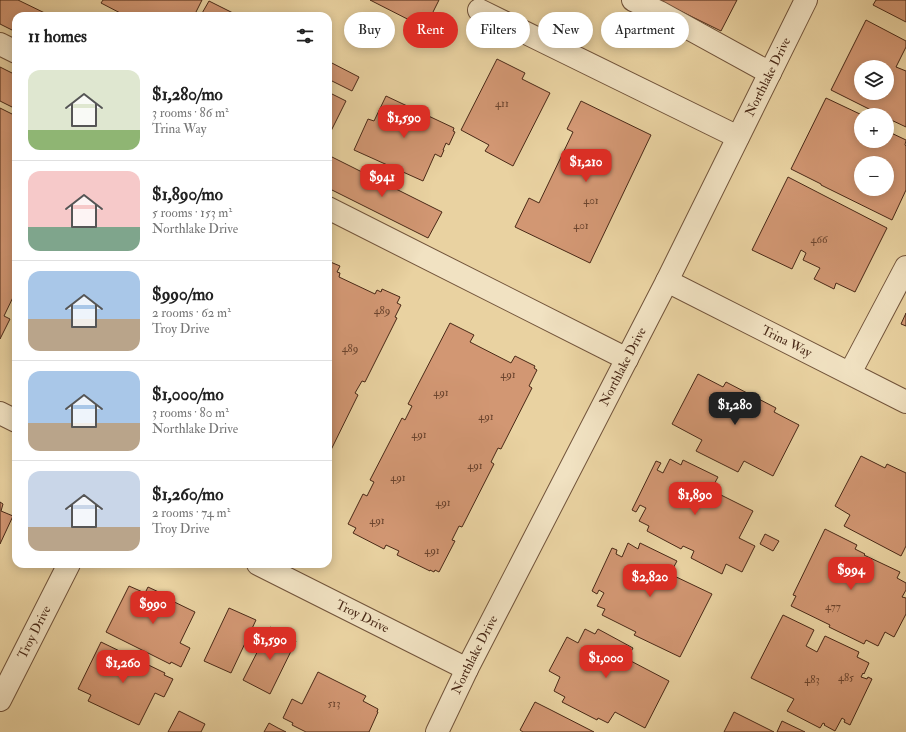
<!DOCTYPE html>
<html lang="en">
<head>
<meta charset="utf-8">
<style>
	:root { --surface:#fff; --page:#f2f2f2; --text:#222; --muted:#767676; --line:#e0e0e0; --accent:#d93025 }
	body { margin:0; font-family:"IM FELL Double Pica",serif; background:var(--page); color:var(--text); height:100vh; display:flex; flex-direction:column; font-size:15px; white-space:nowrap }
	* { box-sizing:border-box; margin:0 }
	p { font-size:13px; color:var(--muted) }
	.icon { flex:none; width:22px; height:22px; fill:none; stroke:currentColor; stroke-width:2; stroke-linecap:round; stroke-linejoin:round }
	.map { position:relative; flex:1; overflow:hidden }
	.panel { position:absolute; left:12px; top:12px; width:320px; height:556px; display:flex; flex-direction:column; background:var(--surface); border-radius:12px; box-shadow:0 2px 10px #0003 }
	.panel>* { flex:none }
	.guide { position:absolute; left:344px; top:12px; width:380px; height:36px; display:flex; gap:8px }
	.buttons { position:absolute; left:854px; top:60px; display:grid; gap:8px }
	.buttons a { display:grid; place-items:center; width:40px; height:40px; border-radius:50%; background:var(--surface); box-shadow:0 2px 10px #0003; font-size:20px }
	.price { position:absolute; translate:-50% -34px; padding:0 9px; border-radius:8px; background:var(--accent); color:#fff; font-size:13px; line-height:26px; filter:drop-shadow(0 1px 2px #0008) }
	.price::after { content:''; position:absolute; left:50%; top:24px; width:12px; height:9px; margin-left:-6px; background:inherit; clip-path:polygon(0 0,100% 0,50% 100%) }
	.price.active { background:#222; color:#fff }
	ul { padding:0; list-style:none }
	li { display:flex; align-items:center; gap:12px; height:100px; padding:0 16px }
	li+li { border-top:1px solid var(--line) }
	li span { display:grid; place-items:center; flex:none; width:112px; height:80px; border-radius:12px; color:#555 }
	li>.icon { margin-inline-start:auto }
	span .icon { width:48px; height:48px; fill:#fffc; stroke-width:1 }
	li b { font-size:17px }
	h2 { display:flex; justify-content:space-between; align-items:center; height:48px; padding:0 16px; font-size:17px }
	.tag { padding:0 14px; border-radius:18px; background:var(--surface); box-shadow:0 2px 10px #0003; font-size:14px; line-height:36px }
	.tag.active { background:var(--accent); color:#fff }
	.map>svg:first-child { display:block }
	.building { fill:#d29773; stroke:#492917; fill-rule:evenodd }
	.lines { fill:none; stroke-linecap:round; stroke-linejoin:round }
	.minor-casing { stroke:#71533a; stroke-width:24 }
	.minor { stroke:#f1e2c2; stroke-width:22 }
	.labels { text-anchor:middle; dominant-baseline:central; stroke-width:4; stroke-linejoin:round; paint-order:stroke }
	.number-label { font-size:11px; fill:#6b442e }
	.street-label { font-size:13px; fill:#492917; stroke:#f1e2c2 }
</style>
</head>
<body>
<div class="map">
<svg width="906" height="732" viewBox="0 0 906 732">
	<rect width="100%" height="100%" fill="#e9d2a1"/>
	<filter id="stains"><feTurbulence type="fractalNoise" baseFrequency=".005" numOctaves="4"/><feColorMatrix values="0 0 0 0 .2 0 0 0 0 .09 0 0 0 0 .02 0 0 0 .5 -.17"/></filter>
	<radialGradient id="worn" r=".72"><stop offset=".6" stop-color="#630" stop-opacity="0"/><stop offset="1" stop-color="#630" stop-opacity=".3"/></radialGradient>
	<path class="building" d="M0,0H18L51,16H16V32L0,24Z
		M103,0H202L194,16H126L101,3Z
		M370,0H439L425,28Z
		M658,0H737L721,31Z
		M876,0H906V22L873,5Z
		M209,1L239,16H204L201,15Z
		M866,20L906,41V47L896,67L906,71V127L887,118V115H881L831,90ZM861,67H887V93H861Z
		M497,59L525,73L522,79L550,93L513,166L485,151L489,145L461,130Z
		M328,61L359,77L352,91L328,79Z
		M0,67L16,75V109L0,101Z
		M328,92L346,101L329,135H328Z
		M386,96L454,128L453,131L455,132L449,145L446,143L443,150H444L441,157L435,154L423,181L354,150L368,119L374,121Z
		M826,98L862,115H861V130L858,136L861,137V141H887V131L906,140L905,145L906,146V190L892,220L821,185V184L791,169ZM861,163H887V189H861Z
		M581,101L651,135L590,263L515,227L529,198L539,203L573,132L567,129Z
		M0,108L16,116V291L4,316L10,319L0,339Z
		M328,155L442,212L428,238L328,188Z
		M788,177L887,228L855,292L836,283L834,289L814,279L820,268L803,260L806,253L801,250L792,269L752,250Z
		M328,261L340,266L337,272L340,273L339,277L375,294L377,290L381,292L382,289L400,297L397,303L401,305L395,317L397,318L365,382L362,381L355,393L358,395L328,456Z
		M906,313V326L901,324Z
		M450,323L474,335L470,342L511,363L515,356L535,366L534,368L537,370L529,386L532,388L501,449L498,448L491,462L494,464L462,527L459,526L452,540L455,541L439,572L435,570L434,572L430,570V571L397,555L399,551L386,545L384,549L353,533L356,528L348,524L363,494L367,496L374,482L370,480L402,418L405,420L412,406L408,404Z
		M698,374L723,387L726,382L776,408L774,412L799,425L773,476L744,461L738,472L696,451L702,440L672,424Z
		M861,456L885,468L887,464L906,473V546L901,556L844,526L850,515L835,506Z
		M670,459L681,465L683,460L718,477L711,490L753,511L739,538L755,546L742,572L726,564L722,574L691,558L694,551L683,546L681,549L647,531L649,526L639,521L646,508L640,505L636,512L632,510L656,461L661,463L657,470L663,473Z
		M0,502L3,504L1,511L13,516L0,544Z
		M825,529L857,545L855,549L865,554L864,555L900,572L897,578L906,583V590L902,597L906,598V614L894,637L885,632L878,646L866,640L864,644L829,627L830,625L791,606L796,596L793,595Z
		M765,534L779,541L773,551L760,544Z
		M628,543L638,549L640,543L677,561L670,574L712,594L680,657L634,635L636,632L602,615L605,609L597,606L604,593L599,590L597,594L592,591L612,548L617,550L616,554L622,557Z
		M129,586L145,593L148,587L163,594L162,596L195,612L180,643L190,648L181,667L171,662L170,664L106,632Z
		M229,608L256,620L231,673L204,661Z
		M783,615L814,630L806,646L817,652L825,636L859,652L857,657L869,663L864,674L863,673L861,677L867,679L868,677L872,679L850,725L844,722L845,720L842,718L835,731L824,725L825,724L823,723L820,728L787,711L794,699L751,678Z
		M270,627L296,641L270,694L243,680Z
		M585,629L595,634L598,629L633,648L627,659L669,681L645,728L615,712L608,723L598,718L597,720L562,702L565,697L554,691L560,677L549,671L567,637L578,643Z
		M101,642L165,673L164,675L173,679L164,697L155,693L139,725L88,701L91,695L78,689Z
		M318,672L366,696L363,701L378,709L377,712H378L369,732H306L292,725L293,723L283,718L292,699L302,704Z
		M535,702L549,709L594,732H523L520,730Z
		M179,711L205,724L201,732H168Z
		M734,712L774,732H724Z
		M782,721L805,732H777Z
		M269,723L278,728L286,732H264Z"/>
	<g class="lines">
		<g class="minor-casing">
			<g id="minor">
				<path d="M633,0L659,12L770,73"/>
				<path d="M479,10L738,137"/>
				<path d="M0,44L16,52"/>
				<path d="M328,208L627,359"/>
				<path id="s1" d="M667,281L906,402"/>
				<path d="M850,373L906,267"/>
				<path d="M0,413L16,421"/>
				<path id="s2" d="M258,564L467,669"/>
				<path id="s3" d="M0,700L69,564"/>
				<path id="s4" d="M437,732L467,669L667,281L806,0"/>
			</g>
		</g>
		<use href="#minor" class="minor"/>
	</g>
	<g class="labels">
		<g class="number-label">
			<text x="502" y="103">411</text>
			<text x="591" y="200">401</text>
			<text x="581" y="225">401</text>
			<text x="819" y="239">466</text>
			<text x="382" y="310">489</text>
			<text x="350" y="348">489</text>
			<text x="508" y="374">491</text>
			<text x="441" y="392">491</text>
			<text x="486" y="416">491</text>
			<text x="419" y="434">491</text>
			<text x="475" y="465">491</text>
			<text x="398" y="477">491</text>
			<text x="443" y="502">491</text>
			<text x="377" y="520">491</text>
			<text x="432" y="550">491</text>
			<text x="833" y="606">477</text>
			<text x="846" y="677">485</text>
			<text x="812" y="679">483</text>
			<text x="334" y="703">513</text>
		</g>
		<g class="street-label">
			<text stroke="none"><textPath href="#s4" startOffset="734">Northlake Drive</textPath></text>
			<text stroke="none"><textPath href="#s1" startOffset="134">Trina Way</textPath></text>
			<text stroke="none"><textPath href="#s4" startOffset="410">Northlake Drive</textPath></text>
			<text stroke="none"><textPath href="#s2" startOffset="117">Troy Drive</textPath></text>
			<text stroke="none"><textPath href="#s3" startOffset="76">Troy Drive</textPath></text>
			<text stroke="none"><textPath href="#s4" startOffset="86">Northlake Drive</textPath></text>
		</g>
	</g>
	<rect width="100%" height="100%" filter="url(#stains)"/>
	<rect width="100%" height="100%" fill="url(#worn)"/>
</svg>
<div class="buttons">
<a><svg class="icon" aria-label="layers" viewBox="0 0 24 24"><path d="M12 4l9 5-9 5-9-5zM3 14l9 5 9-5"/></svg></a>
<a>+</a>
<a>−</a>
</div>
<b class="price" style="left:404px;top:139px">$1,590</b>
<b class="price" style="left:586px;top:183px">$1,210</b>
<b class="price" style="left:382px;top:198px">$941</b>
<b class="price active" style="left:735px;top:426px">$1,280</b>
<b class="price" style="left:695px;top:516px">$1,890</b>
<b class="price" style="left:851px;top:591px">$994</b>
<b class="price" style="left:650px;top:598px">$2,820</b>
<b class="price" style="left:153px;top:625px">$990</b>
<b class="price" style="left:270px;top:661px">$1,590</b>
<b class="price" style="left:606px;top:679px">$1,000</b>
<b class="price" style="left:123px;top:684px">$1,260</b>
<div class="guide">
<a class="tag">Buy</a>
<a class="tag active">Rent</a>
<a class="tag">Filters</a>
<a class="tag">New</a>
<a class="tag">Apartment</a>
</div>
<section class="panel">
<h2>11 homes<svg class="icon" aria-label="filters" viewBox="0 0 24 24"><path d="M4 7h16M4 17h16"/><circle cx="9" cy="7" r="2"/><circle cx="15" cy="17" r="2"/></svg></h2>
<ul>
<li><span style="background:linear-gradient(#dfe7d0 75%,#8fb573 0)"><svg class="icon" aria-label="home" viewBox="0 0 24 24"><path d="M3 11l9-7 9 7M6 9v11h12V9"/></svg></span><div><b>$1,280/mo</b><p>3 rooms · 86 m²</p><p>Trina Way</p></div></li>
<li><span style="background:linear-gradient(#f6c9c9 70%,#7fa58c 0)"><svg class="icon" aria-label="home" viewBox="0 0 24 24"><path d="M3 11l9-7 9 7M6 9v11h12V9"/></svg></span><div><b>$1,890/mo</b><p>5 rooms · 153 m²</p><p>Northlake Drive</p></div></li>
<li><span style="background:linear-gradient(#a9c7e8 60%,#b9a48a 0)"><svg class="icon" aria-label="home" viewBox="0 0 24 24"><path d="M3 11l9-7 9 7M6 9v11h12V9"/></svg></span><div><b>$990/mo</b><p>2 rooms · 62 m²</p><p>Troy Drive</p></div></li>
<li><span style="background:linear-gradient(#a9c7e8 65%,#b9a48a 0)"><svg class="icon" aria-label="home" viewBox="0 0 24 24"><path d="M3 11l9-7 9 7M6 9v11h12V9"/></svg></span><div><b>$1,000/mo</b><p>3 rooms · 80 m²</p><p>Northlake Drive</p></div></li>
<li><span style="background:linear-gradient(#c9d6e8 70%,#b9a48a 0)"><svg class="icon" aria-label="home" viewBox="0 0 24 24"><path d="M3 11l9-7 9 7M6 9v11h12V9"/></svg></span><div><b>$1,260/mo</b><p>2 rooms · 74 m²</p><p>Troy Drive</p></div></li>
</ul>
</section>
</div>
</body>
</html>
